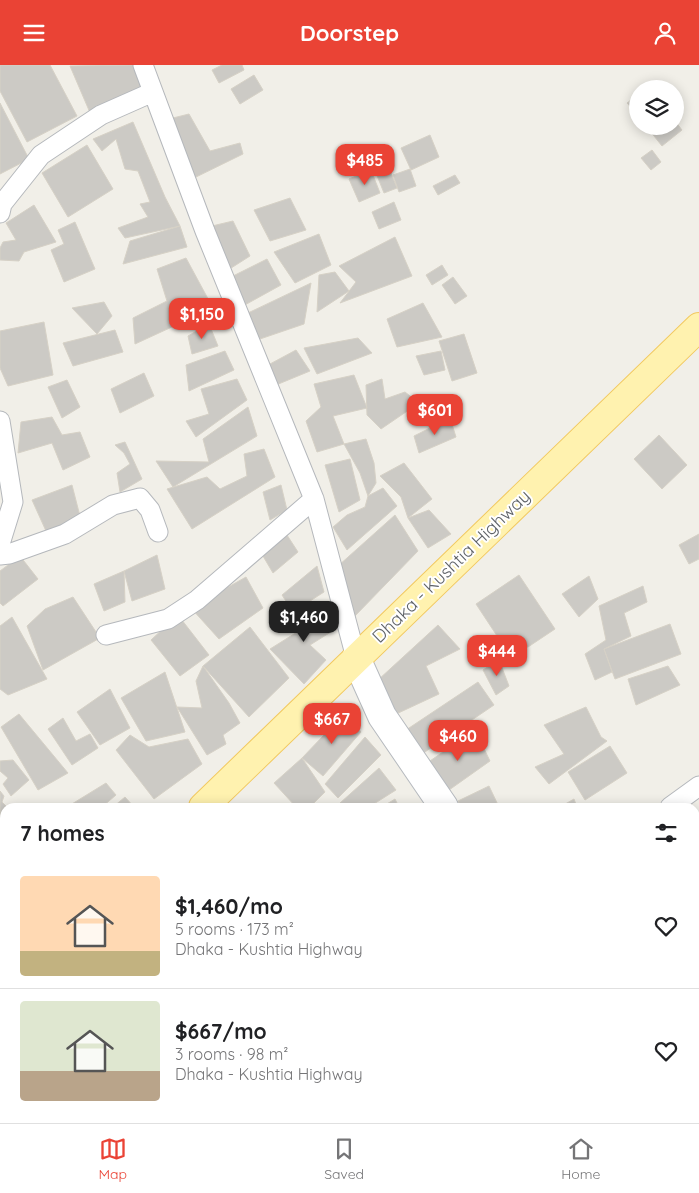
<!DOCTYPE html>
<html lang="en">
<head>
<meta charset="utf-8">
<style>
	:root { --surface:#fff; --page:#f2f2f2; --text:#202124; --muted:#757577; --line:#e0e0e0; --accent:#ea4335 }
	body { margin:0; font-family:Quicksand,sans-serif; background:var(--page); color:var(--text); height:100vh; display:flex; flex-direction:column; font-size:19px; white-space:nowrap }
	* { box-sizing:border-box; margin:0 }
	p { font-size:16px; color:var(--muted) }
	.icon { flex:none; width:28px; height:28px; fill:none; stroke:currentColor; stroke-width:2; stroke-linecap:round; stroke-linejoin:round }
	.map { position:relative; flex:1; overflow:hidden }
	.details { position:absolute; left:0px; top:738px; width:700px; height:321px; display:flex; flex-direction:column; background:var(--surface); border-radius:15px 15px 0 0; box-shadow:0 2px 12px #0003 }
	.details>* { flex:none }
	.fabs { position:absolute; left:629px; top:15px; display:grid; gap:10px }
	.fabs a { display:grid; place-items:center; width:55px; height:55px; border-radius:50%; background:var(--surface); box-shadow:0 2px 12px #0003; font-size:25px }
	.price { position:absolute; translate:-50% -42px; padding:0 11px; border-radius:10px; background:var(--accent); color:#fff; font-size:16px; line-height:32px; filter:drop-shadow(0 1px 2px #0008) }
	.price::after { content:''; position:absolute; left:50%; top:30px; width:15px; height:11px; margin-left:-8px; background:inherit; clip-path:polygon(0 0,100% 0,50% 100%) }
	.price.active { background:#222; color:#fff }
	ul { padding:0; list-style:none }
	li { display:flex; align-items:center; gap:15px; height:125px; padding:0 20px }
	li+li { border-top:1px solid var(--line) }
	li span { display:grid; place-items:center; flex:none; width:140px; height:100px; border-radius:5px; color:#555 }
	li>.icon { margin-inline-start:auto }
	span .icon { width:60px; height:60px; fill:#fffc; stroke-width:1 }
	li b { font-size:21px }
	h2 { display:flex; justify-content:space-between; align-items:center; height:60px; padding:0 20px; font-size:21px }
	header { display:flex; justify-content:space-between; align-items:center; height:65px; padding:0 20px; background:var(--accent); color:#fff; font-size:22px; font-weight:800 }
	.tabs { display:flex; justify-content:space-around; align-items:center; height:70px; border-top:1px solid var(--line); background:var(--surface); font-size:14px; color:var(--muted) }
	.tabs a { display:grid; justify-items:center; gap:2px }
	.tabs .active { color:var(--accent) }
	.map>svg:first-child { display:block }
	.building { fill:#cccac5; stroke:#d6d1c6 }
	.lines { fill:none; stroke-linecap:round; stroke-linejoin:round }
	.minor-casing { stroke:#b5b8bc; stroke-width:21 }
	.secondary-casing { stroke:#b6babf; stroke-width:30 }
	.primary-casing { stroke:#f2c960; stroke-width:30 }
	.minor { stroke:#fff; stroke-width:19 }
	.secondary { stroke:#fff; stroke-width:28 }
	.primary { stroke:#fff2af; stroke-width:28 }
	.labels { text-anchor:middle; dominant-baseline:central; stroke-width:4; stroke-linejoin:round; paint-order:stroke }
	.street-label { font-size:18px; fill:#5f6368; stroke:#fff }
</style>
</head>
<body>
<header><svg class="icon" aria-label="menu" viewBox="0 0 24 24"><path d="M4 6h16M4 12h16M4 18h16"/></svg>Doorstep<svg class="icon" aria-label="person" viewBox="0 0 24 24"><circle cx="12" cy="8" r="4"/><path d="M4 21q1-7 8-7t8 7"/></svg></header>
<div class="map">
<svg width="699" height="1058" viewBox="0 0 699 1058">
	<rect width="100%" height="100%" fill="#f1efe8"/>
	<path class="building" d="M0,0H50L77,51L27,77L0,26Z
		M135,0L147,23L91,50L70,1Z
		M222,0H242L244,5L219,18L212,5Z
		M254,10L263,25L240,39L231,24Z
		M638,30V50L627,38Z
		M0,38L29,94L0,109Z
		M189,49L210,86L240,78L243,89L194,113L173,53Z
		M675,56L682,65L662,81L646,61H675Z
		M133,57L165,132L180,161L125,173L118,163L148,152L140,139L150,137L138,106L125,104L116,74L102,86L93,74Z
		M430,70L439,92L411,105L401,83Z
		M87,80L113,124L68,152L42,108Z
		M652,85L661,97L651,105L641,93Z
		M389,103L397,123L384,128L376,108Z
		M410,104L416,121L399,127L393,110Z
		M371,105L380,128L359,137L349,114Z
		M455,110L460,118L438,130L433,121Z
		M290,133L306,165L270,176L254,145Z
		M394,137L401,155L379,164L372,147Z
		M34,140L56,177L24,187L19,196L0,195V183L3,177L16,175L6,158Z
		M233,156L250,191L228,205L212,161Z
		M75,157L95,204L64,217L51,185L64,179L58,165Z
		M180,161L187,182L123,199L130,176Z
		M319,169L331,200L295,218L274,187Z
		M395,172L412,211L340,238L356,217L339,201Z
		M186,193L213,243L135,279L133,253L167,236L157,204Z
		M267,194L281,220L243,241L231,212Z
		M442,200L448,210L432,220L426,210Z
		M335,207L349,226L317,247L319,210Z
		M453,212L467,231L455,239L442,220Z
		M311,218L304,259L257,275L248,248Z
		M104,237L112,251L97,269L72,243Z
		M423,238L442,272L397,282L387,254Z
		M44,257L53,310L8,321L0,303V266Z
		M209,259L218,281L192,289L188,271Z
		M115,265L123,287L73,301L63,278Z
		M464,269L477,308L452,316L439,276Z
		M358,273L372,288L317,309L304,283Z
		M296,285L310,306L276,320L270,299Z
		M225,286L234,305L189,326L186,300Z
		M441,286L445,305L424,310L416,291Z
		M144,308L154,331L120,348L111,324Z
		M354,310L367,343L333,351L344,379L317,387L306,356L321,342L314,319Z
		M237,314L247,335L196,372L186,356L209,349L201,324Z
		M382,314L385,334L405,327L419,338L381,364L367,350L366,320Z
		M67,315L80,342L62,353L48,322Z
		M248,342L257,371L173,422L156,396L209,397L203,374Z
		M52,352L62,370L80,367L90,392L63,405L52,378L18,388L21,357Z
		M450,353L456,372L419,388L414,371Z
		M659,370L687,400L662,424L634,394Z
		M366,374L374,398L376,418L368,431L360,408L344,379Z
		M125,377L142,414L120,427L117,408L130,399L124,388L115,380Z
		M264,384L275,412L192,464L167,424L207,412L220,424L247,411L244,389Z
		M350,394L360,435L339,447L325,400Z
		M404,398L432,434L408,453L401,432L380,411Z
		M72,420L81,455L46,466L32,435Z
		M281,420L287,445L270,455L263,427Z
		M383,423L397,441L347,485L333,462L347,450L365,442L368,431Z
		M429,445L451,469L428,483L408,453Z
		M395,450L418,486L354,552L338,501Z
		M285,467L298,487L273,508L260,486Z
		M699,469V494L689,499L679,480Z
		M157,490L165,524L132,536L124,506Z
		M20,491L38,514L3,541L0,538V506Z
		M317,501L324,527L293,547L282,530Z
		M124,506L125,537L104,546L94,519Z
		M519,510L555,564L528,582L505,583L476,539Z
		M589,511L598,534L579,552L562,529Z
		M246,512L263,543L219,574L191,543Z
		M643,521L647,537L624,548L631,571L604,584L612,607L595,615L585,589L606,575L599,541Z
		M73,532L100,573L43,605L27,561L45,544Z
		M314,538L334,565L310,580L326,595L304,619L270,584L302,564L288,550Z
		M178,550L209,590L180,611L151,575Z
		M12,552L47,614L8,630L0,624V561Z
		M670,559L681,589L615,614L604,584Z
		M438,560L460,584L426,601L439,629L394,650L378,615Z
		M250,562L289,613L249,652L203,601Z
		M499,595L509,621L496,630L483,605Z
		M203,601L229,638L240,658L223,670L226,679L207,690L177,642L202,643L196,616Z
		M668,601L680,620L636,640L628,614Z
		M165,607L185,667L146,676L121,633Z
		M478,617L494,640L419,691L403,667Z
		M110,624L130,663L100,680L77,647Z
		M586,642L601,672L607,676L549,719L535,702L564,689L544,660Z
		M345,648L361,667L323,711L302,693Z
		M19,649L68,708L38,725L1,662Z
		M63,653L76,676L90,669L98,683L72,700L48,664Z
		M475,665L490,696L442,730L427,698Z
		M130,670L149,682L188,674L202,699L154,734L116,685Z
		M365,672L381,690L338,733L325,719Z
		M610,681L627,708L585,735L568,707Z
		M302,693L325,727L310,742H296L274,718Z
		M13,695L29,715L11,731L3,719L8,713L0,706V696Z
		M379,703L396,725L369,742H344L340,738Z
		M106,718L116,730L102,742H67Z
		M489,721L499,742H461L458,736Z
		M0,726L4,731L2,737L7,742H5V764L0,769Z
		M125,732L134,742H113Z
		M395,734L399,742H382Z
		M574,734L577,742H560Z
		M0,784L5,790V818L0,810Z
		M695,788L699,793V813L695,816Z
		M699,871V902L695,905V873Z
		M695,932L699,940V1005L695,999Z
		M5,984V1002L0,996V988Z
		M1,1004L5,1009V1047L0,1042Z
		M695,1048L699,1058L673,1057L676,1054H695Z
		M94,1054H130L124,1058H99Z
		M194,1054H239L242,1058H197Z
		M626,1054H644L647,1058H620Z"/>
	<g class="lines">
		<g class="minor-casing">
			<path id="minor" d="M143,0L205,166L314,434L356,593
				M0,148L2,139L41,90L101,50L153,27
				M0,356L13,437L0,479
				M0,490L9,489L65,469L113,440L140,433L150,445L158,467
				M106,570L168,554L197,535L314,434
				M670,742L699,721"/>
		</g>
		<g class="secondary-casing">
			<path id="secondary" d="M356,593L382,651L444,742
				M695,1019L699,1024"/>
		</g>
		<g class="primary-casing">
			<path id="primary" d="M203,742L699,262
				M0,938L5,933"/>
		</g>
		<use href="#minor" class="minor"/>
		<use href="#secondary" class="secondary"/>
		<use href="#primary" class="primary"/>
	</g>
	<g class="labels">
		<g class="street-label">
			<text transform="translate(451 501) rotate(-44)">Dhaka - Kushtia Highway</text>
		</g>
	</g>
</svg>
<div class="fabs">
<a><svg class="icon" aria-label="layers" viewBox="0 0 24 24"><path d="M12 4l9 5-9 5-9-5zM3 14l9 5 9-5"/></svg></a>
</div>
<b class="price" style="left:365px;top:121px">$485</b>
<b class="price" style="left:202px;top:275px">$1,150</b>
<b class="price" style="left:435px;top:371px">$601</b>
<b class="price active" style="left:304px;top:578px">$1,460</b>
<b class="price" style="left:497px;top:612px">$444</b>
<b class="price" style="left:332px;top:680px">$667</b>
<b class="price" style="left:458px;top:697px">$460</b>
<section class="details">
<h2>7 homes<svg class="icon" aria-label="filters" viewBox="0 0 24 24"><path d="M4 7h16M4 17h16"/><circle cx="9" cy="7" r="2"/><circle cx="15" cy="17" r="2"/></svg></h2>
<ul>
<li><span style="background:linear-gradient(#ffd9b3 75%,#c2b280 0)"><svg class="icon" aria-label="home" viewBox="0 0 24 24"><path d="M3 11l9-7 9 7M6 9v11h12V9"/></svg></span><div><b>$1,460/mo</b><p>5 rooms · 173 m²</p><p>Dhaka - Kushtia Highway</p></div><svg class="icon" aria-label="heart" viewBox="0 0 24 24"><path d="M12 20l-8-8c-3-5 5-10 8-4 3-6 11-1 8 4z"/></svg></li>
<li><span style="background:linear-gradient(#dfe7d0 70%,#b9a48a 0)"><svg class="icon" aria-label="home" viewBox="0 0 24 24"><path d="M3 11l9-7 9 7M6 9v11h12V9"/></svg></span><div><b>$667/mo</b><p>3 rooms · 98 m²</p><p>Dhaka - Kushtia Highway</p></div><svg class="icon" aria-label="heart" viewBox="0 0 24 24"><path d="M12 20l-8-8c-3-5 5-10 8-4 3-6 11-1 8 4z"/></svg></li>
</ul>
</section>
</div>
<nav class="tabs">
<a class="active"><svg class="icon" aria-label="map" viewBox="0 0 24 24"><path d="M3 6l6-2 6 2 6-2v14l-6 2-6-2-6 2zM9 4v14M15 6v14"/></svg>Map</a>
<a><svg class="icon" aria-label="saved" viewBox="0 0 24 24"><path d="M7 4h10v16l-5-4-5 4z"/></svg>Saved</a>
<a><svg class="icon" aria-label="home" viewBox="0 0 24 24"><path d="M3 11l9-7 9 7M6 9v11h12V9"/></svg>Home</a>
</nav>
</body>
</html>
